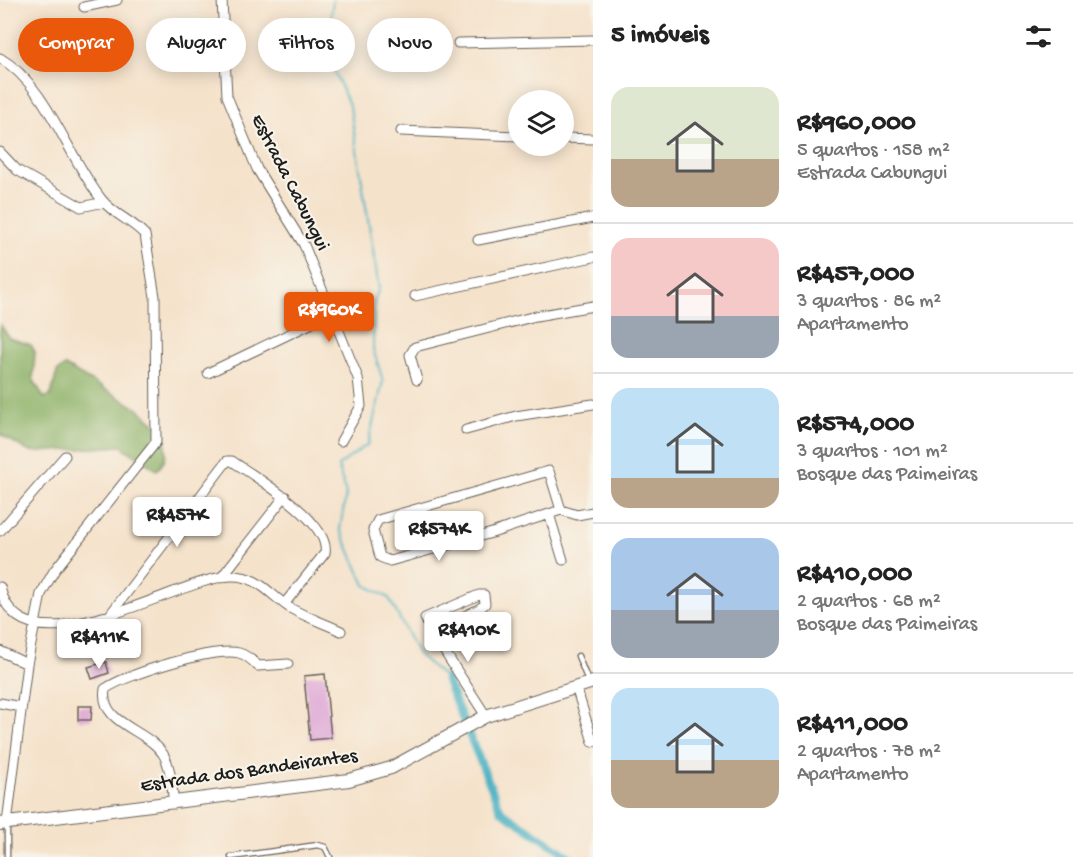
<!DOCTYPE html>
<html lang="pt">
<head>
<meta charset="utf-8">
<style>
	:root { --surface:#fff; --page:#f6f6f6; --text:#222; --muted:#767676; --line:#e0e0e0; --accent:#ea580c }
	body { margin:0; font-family:"Gochi Hand",sans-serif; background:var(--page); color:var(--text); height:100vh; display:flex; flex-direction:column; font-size:22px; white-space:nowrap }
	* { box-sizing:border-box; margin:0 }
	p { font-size:20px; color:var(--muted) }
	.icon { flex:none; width:33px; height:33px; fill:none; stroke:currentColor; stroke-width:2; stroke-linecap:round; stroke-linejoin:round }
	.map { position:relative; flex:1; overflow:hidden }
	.details { display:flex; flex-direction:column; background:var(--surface); width:480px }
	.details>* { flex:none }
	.banner { position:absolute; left:18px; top:18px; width:484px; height:54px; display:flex; gap:12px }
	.buttons { position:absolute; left:508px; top:90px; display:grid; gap:12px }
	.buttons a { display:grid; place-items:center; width:66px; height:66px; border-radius:50%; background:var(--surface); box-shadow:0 3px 15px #0003; font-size:30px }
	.price { position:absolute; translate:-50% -51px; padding:0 14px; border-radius:6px; background:#fff; color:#222; font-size:20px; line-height:39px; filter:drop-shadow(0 2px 3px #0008) }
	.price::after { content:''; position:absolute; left:50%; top:36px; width:18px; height:14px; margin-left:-9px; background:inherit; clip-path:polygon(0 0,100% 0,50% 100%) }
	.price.on { background:var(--accent); color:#fff }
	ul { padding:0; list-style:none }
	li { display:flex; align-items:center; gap:18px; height:150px; padding:0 18px }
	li+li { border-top:2px solid var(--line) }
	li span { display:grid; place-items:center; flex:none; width:168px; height:120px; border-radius:18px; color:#555 }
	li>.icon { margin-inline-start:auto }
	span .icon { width:72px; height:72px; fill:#fffc; stroke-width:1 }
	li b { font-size:26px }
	h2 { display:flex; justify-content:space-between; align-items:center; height:72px; padding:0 18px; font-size:26px }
	.pill { padding:0 21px; border-radius:27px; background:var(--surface); box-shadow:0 3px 15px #0003; font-size:21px; line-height:54px }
	.pill.on { background:var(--accent); color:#fff }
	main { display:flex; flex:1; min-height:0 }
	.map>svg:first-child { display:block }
	.forest { fill:#8cb166; stroke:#546641; stroke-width:1.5 }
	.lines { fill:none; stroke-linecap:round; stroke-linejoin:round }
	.stream { stroke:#44b0c2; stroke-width:2 }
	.canal { stroke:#44b0c2; stroke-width:8 }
	.building { fill:#dfa7d7 }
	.service-casing { stroke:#686159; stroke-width:7 }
	.minor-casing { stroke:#686159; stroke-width:11 }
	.secondary-casing { stroke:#686159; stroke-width:14 }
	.service { stroke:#fff; stroke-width:4.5 }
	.minor { stroke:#fff; stroke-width:9 }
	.secondary { stroke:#fff; stroke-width:12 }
	.labels { text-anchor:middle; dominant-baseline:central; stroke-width:4.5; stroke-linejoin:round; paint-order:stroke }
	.street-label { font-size:20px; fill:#1c1c1c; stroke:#f7f3e8 }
</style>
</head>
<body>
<main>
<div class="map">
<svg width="593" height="857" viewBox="0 0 593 857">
	<rect width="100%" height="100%" fill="#f7f3e8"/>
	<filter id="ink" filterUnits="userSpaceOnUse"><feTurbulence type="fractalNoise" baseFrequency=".0167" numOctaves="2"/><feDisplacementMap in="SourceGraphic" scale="12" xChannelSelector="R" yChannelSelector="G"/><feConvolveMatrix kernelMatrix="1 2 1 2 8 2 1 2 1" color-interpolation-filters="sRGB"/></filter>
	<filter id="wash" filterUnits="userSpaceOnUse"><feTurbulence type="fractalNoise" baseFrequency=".008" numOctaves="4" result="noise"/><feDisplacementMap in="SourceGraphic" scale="24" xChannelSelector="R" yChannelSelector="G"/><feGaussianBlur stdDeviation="1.35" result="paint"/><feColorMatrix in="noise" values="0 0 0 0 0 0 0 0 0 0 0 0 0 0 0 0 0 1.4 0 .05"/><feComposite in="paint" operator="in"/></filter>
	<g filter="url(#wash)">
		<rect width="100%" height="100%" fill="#f5e2ca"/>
		<path class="forest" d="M0,324L9,338L31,345L35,352L33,379L44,398L51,395L57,372L65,366L137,408L164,431C166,446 170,458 157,470L121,446L39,452L28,451L0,434Z"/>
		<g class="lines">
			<path class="stream" d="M333,0L327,54L350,107L379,288L374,303L373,349L383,381L368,444L338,466L346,494L340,529L365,585L389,598L418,654L446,679"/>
			<path class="canal" d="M446,679L501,811L570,857"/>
		</g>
		<g id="blocks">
			<path class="building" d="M106,662L109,673L92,679L88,667Z
				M325,674L331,738L310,740L304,676Z
				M78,706H92L91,720H78Z"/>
		</g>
	</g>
	<g filter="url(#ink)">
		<use href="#blocks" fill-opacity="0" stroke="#686159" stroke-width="1.5"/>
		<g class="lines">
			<g class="service-casing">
				<path id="service" d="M578,656L588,681
					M7,826V857
					M231,857L318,845L325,847L330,857"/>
			</g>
			<g class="minor-casing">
				<path id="minor" d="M222,0L227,96L257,169L304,245L358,378L361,406L341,441
					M84,7L117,0
					M458,43L593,40
					M0,58C47,85 68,158 102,200C114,215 133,221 145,235L155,297L156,442L54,571L41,594L27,664L7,823
					M401,131L519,136
					M564,138L593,139
					M0,152L17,170L81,207L104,202
					M478,240L593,218
					M415,296L593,257
					M208,373L331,314
					M417,380L410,355L415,347L536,316L593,306
					M466,430L516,416L593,404
					M561,510L492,533L390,561L380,557L373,530L378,520L549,471L561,510L577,515L593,512
					M549,514L563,560
					M0,531L65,456
					M221,578L285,496
					M0,587C21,680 179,577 231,576C258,575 270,595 290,608C306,617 324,623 341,631
					M109,616L227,461H232C254,476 331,522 325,553L285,603
					M432,632L479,609L485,604L484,595H479L425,618L432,632L486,716
					M0,651L27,664
					M576,687L593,742
					M0,703L21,707
					M174,804C172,789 171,766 163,754C147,729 99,724 105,689C126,674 214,647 239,653C247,655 253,661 258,666L288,664"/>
			</g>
			<g class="secondary-casing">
				<path id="secondary" d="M0,824L349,780L391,768L486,716L593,682"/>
			</g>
			<use href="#service" class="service"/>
			<use href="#minor" class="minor"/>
			<use href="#secondary" class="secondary"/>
		</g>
	</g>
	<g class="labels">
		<g class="street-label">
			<text transform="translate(289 183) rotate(63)">Estrada Cabungui</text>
			<text transform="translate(249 772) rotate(-8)">Estrada dos Bandeirantes</text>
		</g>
	</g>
</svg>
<div class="buttons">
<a><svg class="icon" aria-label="layers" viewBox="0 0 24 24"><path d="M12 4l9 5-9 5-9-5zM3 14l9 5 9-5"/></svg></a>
</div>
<b class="price on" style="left:329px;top:343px">R$960K</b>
<b class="price" style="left:177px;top:548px">R$457K</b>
<b class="price" style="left:439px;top:562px">R$574K</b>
<b class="price" style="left:468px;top:663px">R$410K</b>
<b class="price" style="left:99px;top:670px">R$411K</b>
<div class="banner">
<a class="pill on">Comprar</a>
<a class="pill">Alugar</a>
<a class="pill">Filtros</a>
<a class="pill">Novo</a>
</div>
</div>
<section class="details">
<h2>5 imóveis<svg class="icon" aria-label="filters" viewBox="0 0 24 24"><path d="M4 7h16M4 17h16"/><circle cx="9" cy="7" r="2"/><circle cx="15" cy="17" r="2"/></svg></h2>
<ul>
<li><span style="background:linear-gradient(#dfe7d0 60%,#b9a48a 0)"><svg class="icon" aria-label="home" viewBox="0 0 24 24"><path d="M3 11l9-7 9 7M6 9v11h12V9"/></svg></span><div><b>R$960,000</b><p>5 quartos · 158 m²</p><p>Estrada Cabungui</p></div></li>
<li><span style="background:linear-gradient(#f6c9c9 65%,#9aa5b1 0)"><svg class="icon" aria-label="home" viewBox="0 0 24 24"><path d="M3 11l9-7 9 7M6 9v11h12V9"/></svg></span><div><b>R$457,000</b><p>3 quartos · 86 m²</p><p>Apartamento</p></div></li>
<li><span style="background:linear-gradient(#bfe0f5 75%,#b9a48a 0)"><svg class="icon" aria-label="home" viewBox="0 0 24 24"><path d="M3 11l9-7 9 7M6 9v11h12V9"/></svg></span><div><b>R$574,000</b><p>3 quartos · 101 m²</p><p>Bosque das Paimeiras</p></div></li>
<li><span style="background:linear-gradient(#a9c7e8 60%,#9aa5b1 0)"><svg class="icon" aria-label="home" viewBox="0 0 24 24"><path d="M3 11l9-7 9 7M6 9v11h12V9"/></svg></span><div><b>R$410,000</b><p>2 quartos · 68 m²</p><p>Bosque das Paimeiras</p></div></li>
<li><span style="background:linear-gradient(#bfe0f5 60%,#b9a48a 0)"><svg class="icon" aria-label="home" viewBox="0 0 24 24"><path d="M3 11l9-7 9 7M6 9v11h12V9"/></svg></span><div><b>R$411,000</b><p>2 quartos · 78 m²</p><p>Apartamento</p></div></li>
</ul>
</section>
</main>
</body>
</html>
